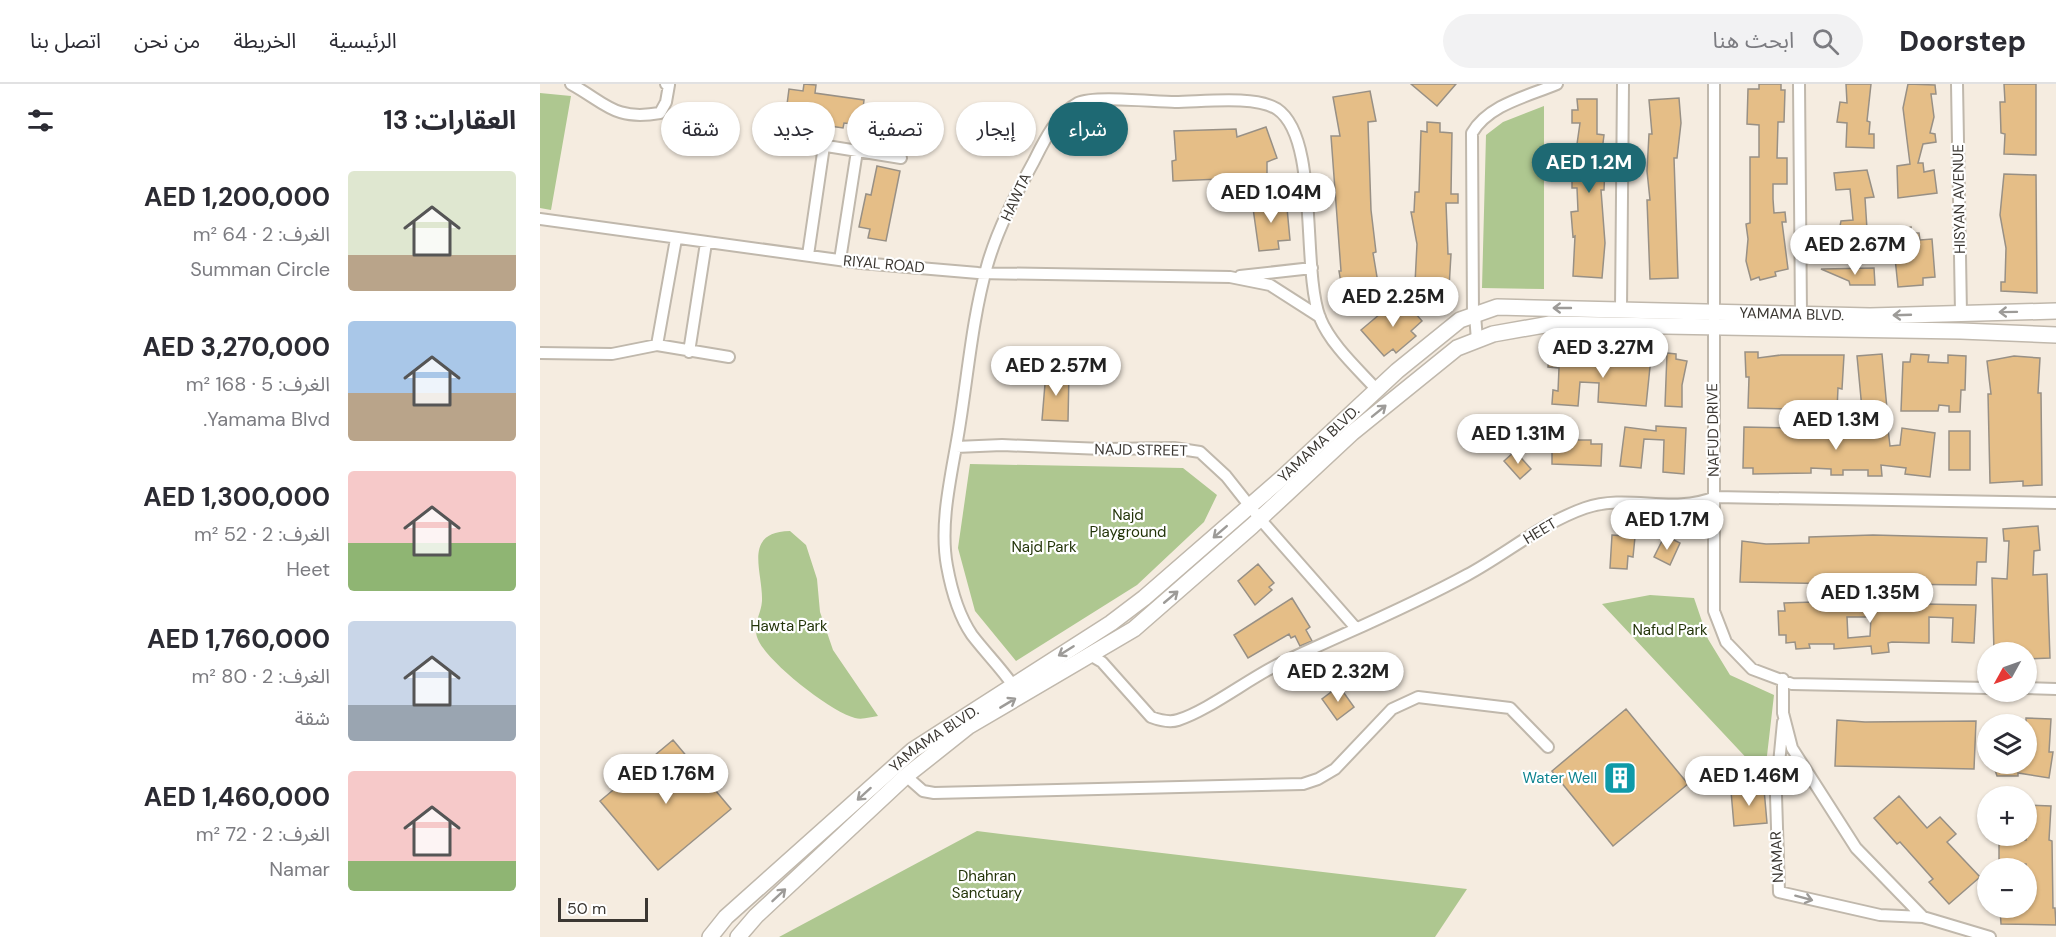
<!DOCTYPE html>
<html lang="ar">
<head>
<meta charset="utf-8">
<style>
	:root { --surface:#fff; --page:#f2f2f3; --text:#2b2b33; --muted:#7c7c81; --line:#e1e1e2; --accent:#1e6973 }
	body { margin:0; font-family:"DM Sans","Noto Sans Arabic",sans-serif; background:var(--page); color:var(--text); direction:rtl; height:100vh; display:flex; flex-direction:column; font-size:22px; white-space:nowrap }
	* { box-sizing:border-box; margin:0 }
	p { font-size:20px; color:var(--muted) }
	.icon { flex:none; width:33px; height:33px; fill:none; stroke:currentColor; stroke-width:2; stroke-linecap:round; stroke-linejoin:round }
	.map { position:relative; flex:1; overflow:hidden; direction:ltr }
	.panel { display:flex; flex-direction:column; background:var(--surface); width:540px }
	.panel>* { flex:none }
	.top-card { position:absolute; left:18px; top:18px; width:570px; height:54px; direction:rtl; display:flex; gap:12px }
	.needle { width:39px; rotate:230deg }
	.tools { position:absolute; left:1437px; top:558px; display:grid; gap:12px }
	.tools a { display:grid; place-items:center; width:60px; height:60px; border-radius:50%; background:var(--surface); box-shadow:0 2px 4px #0004; font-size:30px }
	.scale { position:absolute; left:18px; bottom:15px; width:90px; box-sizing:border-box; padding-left:6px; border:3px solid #3b3732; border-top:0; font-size:16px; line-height:21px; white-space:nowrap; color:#3b3732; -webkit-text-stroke:4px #fff; paint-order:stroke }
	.price { position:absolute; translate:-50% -51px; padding:0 14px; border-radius:21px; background:#fff; color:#222; font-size:20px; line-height:39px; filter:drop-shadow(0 2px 3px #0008) }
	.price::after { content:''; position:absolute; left:50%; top:36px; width:18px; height:14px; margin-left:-9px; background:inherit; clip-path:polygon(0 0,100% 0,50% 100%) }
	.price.active { background:var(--accent); color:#fff }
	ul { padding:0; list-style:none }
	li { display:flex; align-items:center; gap:18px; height:150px; padding:0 24px }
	li span { display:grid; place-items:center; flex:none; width:168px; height:120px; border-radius:6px; color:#555 }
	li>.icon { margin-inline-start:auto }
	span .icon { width:72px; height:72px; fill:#fffc; stroke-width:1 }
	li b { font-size:26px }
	h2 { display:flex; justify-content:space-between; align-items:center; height:72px; padding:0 24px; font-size:26px }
	.tag { padding:0 21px; border-radius:27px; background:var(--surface); box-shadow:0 2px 4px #0004; font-size:21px; line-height:54px }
	.tag.active { background:var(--accent); color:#fff }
	header { display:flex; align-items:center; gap:36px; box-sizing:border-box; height:84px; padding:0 30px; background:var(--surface); border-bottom:2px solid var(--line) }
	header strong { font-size:28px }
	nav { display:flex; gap:33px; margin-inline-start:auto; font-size:21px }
	.search { width:420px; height:54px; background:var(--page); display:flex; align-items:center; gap:15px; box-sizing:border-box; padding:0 21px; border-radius:33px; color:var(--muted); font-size:22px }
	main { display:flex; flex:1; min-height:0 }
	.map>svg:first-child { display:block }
	.green { fill:#aec790 }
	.building { fill:#e5be87; stroke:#989085; stroke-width:1.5; fill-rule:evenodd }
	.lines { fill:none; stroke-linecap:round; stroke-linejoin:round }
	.street-casing { stroke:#c0b8ac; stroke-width:14 }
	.secondary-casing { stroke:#c0b8ac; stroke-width:18 }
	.street { stroke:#fff; stroke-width:10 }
	.secondary { stroke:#fff; stroke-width:15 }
	.oneway { stroke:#9d9b98 }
	.labels { text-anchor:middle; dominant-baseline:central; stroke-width:4.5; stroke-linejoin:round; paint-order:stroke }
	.street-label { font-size:15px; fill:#3b3732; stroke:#fff }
	.park-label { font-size:15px; fill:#233409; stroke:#fff }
	.culture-label { font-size:15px; fill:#0d838f; stroke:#fff; text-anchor:end }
</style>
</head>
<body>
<header>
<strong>Doorstep</strong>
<div class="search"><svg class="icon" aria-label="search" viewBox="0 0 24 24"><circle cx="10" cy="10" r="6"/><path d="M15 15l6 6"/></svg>ابحث هنا</div>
<nav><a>الرئيسية</a><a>الخريطة</a><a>من نحن</a><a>اتصل بنا</a></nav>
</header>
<main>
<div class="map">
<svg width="1516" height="853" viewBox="0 0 1516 853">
	<rect width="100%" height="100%" fill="#f5ece0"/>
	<path class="green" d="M0,9L31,12L11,126L0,124Z
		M1004,22V205L942,204L946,51L963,38Z
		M430,380L643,384L677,411L664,438L597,501L476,577L435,527L418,464Z
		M250,447L266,461L277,495L280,528L293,566L338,632C331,633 322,636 315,634C291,628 224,576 217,553C213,538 221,531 222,517C223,487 202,448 250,447Z
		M1110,511L1154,514L1168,555L1190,591L1234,611L1225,689L1213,681L1062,520Z
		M437,747L469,751L927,805L895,853H239Z"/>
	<path class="building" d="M264,0L276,1L275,9L324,16L321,41L304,39L303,44L290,42V38L267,34L266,39L255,37L256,29L246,28L249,5L263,7Z
		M871,0H916L897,22Z
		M1219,0H1241V6H1245L1244,38H1238L1237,74H1247V100H1233V115L1234,129L1245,128L1246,138H1242L1248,185L1235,188L1236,192L1220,196L1219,193L1211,196L1206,177L1208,155L1206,140L1210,139V73H1219V41L1207,40L1208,5H1219Z
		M1306,0H1331L1327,37L1330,38L1329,50H1334V64L1306,63L1307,39L1297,38L1300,18L1307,19Z
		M1368,0L1395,1L1396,10H1391L1394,33L1390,49L1395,50L1396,58L1383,60L1378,79H1383L1384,88L1394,86L1397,109L1358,114L1357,82L1370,80L1363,24Z
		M1464,0H1496V71L1464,70L1465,50L1461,49L1460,18H1465Z
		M830,7L836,37L828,38L831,126L836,168L833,169L840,211L804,217L799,187H801L791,52H800L793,13Z
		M1139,14L1141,39L1137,74H1134L1138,194L1110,195L1107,116H1110L1107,87L1109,50H1112L1109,16Z
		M1037,15H1057V50L1064,51L1060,83H1065L1064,106H1061L1065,159L1062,194L1033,192L1035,152L1033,153L1031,128L1038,127L1037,104H1032V92H1037L1039,70H1033L1034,60H1037L1040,39H1032V26H1038Z
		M887,38L900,39V48L912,49L911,110H918V119H906L908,170H911L909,204L871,203L875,199L877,160L871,128H874L875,108H879L881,47L887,48Z
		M726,43L737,74L727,78V98L705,97V94L633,97L632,77L636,76L634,47L696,45L697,53Z
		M337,82L360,87L346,157L328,154L330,145L319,143L326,110L331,111Z
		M1327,86L1334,113L1325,114L1327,145L1299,147L1301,137L1313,136L1310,105L1296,106L1294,89Z
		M1464,90L1496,91L1497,209L1461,207V198H1465L1466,164L1460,131Z
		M741,114L742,125L747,124L750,156L738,157L739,165L719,167L712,117Z
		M1371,143L1372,149H1379L1380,156L1392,155L1395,193L1383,194V201L1358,203L1355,174L1341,176L1339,166L1346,165L1344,151Z
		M1334,184L1335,201H1310L1309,197L1281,185Z
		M859,214H862L882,237L871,247L876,252L856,269L853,265L844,272L821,246Z
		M1205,268H1218V274L1241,271H1304L1302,305L1298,304L1297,326L1208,324L1209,293H1206Z
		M1088,269L1111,273L1106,322L1058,318L1059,299L1040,298L1038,322L1012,320L1013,306L1018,307L1019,284L1008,283L1009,271L1054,274V270H1065V274L1088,275Z
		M1127,269L1136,270V275L1147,277L1142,301V323L1125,322Z
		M1342,270L1347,325H1322L1317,272Z
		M1371,270L1389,271L1388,278L1408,279V271L1426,272L1425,306H1421L1420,328H1409V322L1399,321L1398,327H1361L1363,278H1370Z
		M1474,272L1500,274L1498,309H1501L1502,401L1483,402V397L1450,399L1448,310H1451L1447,277Z
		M506,288H529L528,337L502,336Z
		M1116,342L1146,344L1144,390L1123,388L1124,356L1104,355L1101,384L1080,382L1085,343L1116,347Z
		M1204,343L1254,344V347L1348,345L1350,362L1360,361L1362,344L1395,349L1390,393L1365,390L1366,384L1341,381L1342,392H1328V386H1303V391H1291V385L1271,384V389L1213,390V384H1203Z
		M1409,347H1430V386H1409Z
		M1012,356H1051V360H1062L1061,382L1012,380Z
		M975,367L991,385L980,395L964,377Z
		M1498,442L1500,466L1494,467L1493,491L1507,490L1510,574L1486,575V568H1454L1452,494L1467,495L1469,457H1464L1463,445Z
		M1072,451L1095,453L1093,473L1088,472L1087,485L1070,484Z
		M1333,451L1447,454L1446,478H1437L1436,501L1342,500V497L1307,500L1200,498L1202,457L1226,460L1269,459V453Z
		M1130,454L1140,459L1130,481L1114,473L1122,457L1128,459Z
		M718,480L734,499L729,503L732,506L715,521L698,497Z
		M752,514L770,543L766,546L772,557L760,562L755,552L751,554L749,550L708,574L694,551Z
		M1274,518L1436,521L1434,559L1412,558L1413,534L1389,533V559L1352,558L1348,559L1349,568L1332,570L1331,562L1294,565V560H1269L1270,564L1256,565L1255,558L1246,559V551H1239L1238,527H1245L1244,519ZM1307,533H1331L1330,552L1308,554Z
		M799,602L814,623L797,636L782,615Z
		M1086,625L1148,700L1073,762L1012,687Z
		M1486,634L1511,635L1509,668H1513L1509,694L1478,689V692H1457L1453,680H1486Z
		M1297,636L1325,638L1436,637L1434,685L1295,682Z
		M133,656L191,725L118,786L60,717Z
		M1224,705L1227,739L1194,742L1191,707Z
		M1359,712L1387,744L1400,733L1416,750L1407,758L1440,793L1409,820L1389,798L1393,795L1360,758L1357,760L1334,734Z
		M1486,721L1511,722L1509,756L1512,757L1513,824H1515L1516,841L1461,840L1460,824H1486V780L1459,781V758L1486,756Z"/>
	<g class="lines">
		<g class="street-casing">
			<path id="street" d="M31,0C66,19 74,37 120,29L126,18L129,1L126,0
				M1174,0V527L1186,558L1212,585L1252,600L1448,604
				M1259,0L1261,230
				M1417,0L1421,229
				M237,54L361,74
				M0,135L321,179L438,189L690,193L730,201L780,233
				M268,171L284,62
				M300,176L317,67
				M700,192L772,184
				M1081,225L1083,0
				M935,231L937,256
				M933,232L932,49C949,20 989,12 1017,0
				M117,261L136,155
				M149,268L166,159
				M0,269L72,270L117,261L189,273
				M416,363L462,361L563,365L634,364L660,368L686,392L720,435L815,543
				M550,571L562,578L611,633C619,636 629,639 638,636C667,627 707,596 737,581C800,551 865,525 927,491C966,470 1002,439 1045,424C1089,409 1132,431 1175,413L1516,419
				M1243,595V629L1252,664L1316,764L1383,833L1450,853
				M472,600C460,583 445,568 432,551C419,532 411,504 407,482C399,438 412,389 419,345C428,290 432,236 447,182C457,146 476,110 494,77C504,57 517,30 538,19C554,11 614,18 635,18C661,18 715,11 737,25C780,54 761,184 780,234C791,261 818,285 837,306
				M1486,604L1516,605
				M1243,638L1236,711L1239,808L1340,831L1383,833
				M366,692L383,707L394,709L763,700L778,695L795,685L852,625L878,613L970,624L1008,663"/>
		</g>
		<g class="secondary-casing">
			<g id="secondary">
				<path id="s1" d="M170,853L186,833L373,666L571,539L604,514L742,394L857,287L920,236L957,223L1330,232L1516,227"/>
				<path d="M198,853L216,832L366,692L429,642L594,545L712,442L812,349L917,264L953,250L1010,240L1421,247L1516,251"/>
			</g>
		</g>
		<use href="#street" class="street"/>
		<use href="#secondary" class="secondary"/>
	</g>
	<defs><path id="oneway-shaft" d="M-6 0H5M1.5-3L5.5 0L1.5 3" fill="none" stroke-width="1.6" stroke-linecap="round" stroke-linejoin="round" transform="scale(1.5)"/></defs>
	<g class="oneway">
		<use href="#oneway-shaft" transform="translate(1022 224) rotate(-180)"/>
		<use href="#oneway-shaft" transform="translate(1468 228) rotate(179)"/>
		<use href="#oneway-shaft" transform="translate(1362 231) rotate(178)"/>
		<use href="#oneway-shaft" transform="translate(839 327) rotate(-39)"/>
		<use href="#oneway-shaft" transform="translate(680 448) rotate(139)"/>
		<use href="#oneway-shaft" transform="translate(631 513) rotate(-40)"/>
		<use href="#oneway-shaft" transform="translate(526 567) rotate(148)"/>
		<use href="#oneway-shaft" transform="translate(468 619) rotate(-31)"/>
		<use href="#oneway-shaft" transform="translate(324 710) rotate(138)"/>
		<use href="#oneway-shaft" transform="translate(239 811) rotate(-43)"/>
		<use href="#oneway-shaft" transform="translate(1264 814) rotate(15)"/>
	</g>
	<defs>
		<g id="building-square" transform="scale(1.725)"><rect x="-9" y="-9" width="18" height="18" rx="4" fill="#0f9aa8" stroke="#fff"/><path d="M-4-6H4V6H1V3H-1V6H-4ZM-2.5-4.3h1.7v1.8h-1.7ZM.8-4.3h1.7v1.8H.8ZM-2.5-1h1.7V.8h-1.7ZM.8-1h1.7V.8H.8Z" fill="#fff"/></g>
	</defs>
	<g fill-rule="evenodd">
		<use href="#building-square" x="1080" y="694"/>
	</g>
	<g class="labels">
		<g class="street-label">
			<text transform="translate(476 113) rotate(-65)">HAWTA</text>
			<text transform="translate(1419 115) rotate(-91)">HISYAN AVENUE</text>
			<text transform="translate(344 180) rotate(5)">RIYAL ROAD</text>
			<text stroke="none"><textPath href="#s1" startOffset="1308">YAMAMA BLVD.</textPath></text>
			<text transform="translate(1173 346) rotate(-91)">NAFUD DRIVE</text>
			<text stroke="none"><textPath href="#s1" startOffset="786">YAMAMA BLVD.</textPath></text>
			<text transform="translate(601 366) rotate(1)">NAJD STREET</text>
			<text transform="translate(1000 447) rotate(-31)">HEET</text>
			<text stroke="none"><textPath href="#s1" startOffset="300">YAMAMA BLVD.</textPath></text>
			<text transform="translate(1237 773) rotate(-93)">NAMAR</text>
		</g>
		<g class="park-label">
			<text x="588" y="431">Najd<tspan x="588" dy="17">Playground</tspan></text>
			<text x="504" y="463">Najd Park</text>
			<text x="249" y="542">Hawta Park</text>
			<text x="1130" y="546">Nafud Park</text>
			<text x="447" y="792">Dhahran<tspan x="447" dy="17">Sanctuary</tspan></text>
		</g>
		<g class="culture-label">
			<text x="1057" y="694">Water Well</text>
		</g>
	</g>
</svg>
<div class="tools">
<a><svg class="needle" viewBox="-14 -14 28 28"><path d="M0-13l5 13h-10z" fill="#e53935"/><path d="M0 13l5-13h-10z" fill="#7c7c81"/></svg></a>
<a><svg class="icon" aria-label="layers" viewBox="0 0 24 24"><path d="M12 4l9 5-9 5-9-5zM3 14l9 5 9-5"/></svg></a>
<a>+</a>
<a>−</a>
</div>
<div class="scale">50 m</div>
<b class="price active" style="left:1049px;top:110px">AED 1.2M</b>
<b class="price" style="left:731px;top:140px">AED 1.04M</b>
<b class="price" style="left:1315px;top:192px">AED 2.67M</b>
<b class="price" style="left:853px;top:244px">AED 2.25M</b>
<b class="price" style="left:1063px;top:295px">AED 3.27M</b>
<b class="price" style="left:516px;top:313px">AED 2.57M</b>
<b class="price" style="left:1296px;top:367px">AED 1.3M</b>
<b class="price" style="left:978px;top:381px">AED 1.31M</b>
<b class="price" style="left:1127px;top:467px">AED 1.7M</b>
<b class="price" style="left:1330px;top:540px">AED 1.35M</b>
<b class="price" style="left:798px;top:619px">AED 2.32M</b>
<b class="price" style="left:126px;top:721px">AED 1.76M</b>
<b class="price" style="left:1209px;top:723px">AED 1.46M</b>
<div class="top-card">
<a class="tag active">شراء</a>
<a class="tag">إيجار</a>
<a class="tag">تصفية</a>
<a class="tag">جديد</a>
<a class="tag">شقة</a>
</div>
</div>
<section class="panel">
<h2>العقارات: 13<svg class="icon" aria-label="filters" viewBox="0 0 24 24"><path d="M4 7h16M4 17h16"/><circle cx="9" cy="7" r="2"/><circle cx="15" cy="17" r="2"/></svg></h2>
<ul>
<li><span style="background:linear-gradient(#dfe7d0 70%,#b9a48a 0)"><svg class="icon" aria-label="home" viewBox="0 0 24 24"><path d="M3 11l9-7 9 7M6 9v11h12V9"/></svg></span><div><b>AED 1,200,000</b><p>الغرف: 2 · 64 m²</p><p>Summan Circle</p></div></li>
<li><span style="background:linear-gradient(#a9c7e8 60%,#b9a48a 0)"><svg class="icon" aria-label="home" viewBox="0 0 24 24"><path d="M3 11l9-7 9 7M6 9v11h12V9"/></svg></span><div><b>AED 3,270,000</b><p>الغرف: 5 · 168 m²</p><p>Yamama Blvd.</p></div></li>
<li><span style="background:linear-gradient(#f6c9c9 60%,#8fb573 0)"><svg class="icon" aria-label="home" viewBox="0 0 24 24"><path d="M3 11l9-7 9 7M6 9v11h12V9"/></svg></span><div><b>AED 1,300,000</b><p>الغرف: 2 · 52 m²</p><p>Heet</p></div></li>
<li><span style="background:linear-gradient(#c9d6e8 70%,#9aa5b1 0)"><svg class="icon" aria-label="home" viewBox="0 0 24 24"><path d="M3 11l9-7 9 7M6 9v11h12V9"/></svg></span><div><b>AED 1,760,000</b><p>الغرف: 2 · 80 m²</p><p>شقة</p></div></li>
<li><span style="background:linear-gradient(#f6c9c9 75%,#8fb573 0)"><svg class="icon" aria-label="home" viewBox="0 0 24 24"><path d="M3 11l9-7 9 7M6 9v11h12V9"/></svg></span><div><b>AED 1,460,000</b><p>الغرف: 2 · 72 m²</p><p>Namar</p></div></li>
</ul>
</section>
</main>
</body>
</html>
